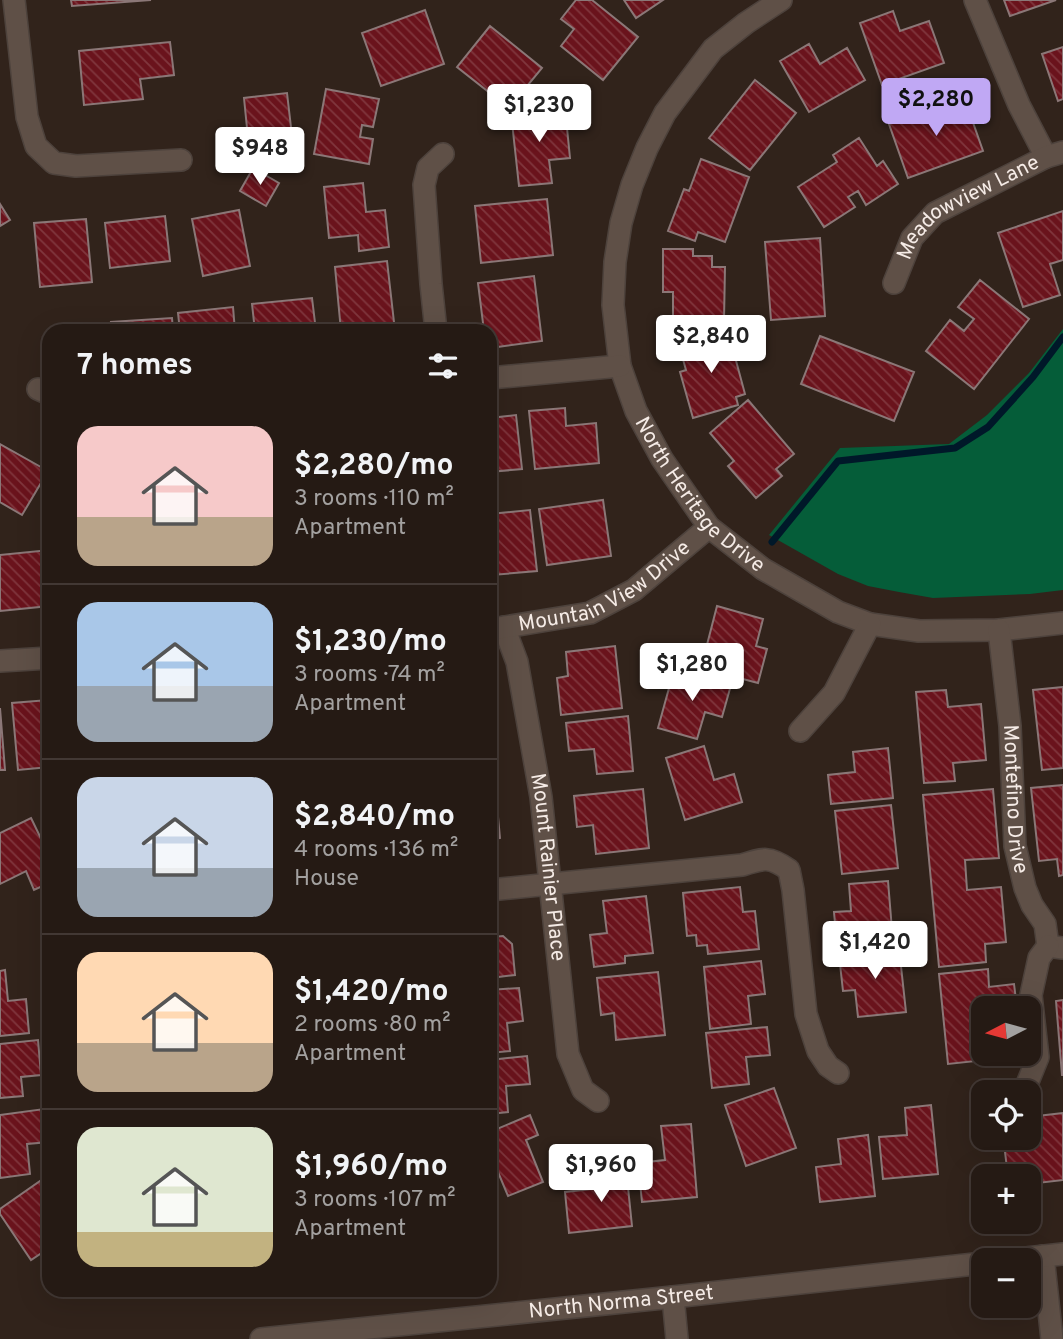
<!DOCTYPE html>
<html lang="en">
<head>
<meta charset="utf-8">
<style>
	:root { --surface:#251a14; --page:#312722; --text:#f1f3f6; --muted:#a3a1a0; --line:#423834; --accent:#c0a8f4 }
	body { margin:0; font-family:Overpass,sans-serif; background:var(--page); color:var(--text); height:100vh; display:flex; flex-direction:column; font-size:26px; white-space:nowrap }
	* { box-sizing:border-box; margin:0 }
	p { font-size:23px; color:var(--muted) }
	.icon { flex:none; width:38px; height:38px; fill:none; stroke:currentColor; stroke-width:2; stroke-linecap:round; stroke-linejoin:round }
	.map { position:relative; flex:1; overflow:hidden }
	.side { position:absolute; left:42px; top:324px; width:455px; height:973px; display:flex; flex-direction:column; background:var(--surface); border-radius:21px; box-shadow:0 7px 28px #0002,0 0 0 2px var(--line) }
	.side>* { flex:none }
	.needle { width:46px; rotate:264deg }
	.buttons { position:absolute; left:971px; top:996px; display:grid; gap:14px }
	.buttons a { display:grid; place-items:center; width:70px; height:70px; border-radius:14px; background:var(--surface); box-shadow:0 7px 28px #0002,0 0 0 2px var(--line); font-size:35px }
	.price { position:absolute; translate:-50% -60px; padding:0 16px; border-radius:7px; background:#fff; color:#222; font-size:23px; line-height:46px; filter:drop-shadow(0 2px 4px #0008) }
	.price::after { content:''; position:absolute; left:50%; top:42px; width:21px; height:16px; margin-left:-10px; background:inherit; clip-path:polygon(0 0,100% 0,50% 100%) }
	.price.selected { background:var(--accent); color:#111 }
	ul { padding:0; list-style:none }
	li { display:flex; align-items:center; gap:21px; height:175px; padding:0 35px }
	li+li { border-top:2px solid var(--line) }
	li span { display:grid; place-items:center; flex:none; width:196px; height:140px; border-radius:21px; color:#555 }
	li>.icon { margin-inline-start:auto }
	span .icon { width:84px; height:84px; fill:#fffc; stroke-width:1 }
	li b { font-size:30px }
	h2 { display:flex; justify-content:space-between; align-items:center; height:84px; padding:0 35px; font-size:30px }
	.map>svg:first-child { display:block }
	.park { fill:#055d39 }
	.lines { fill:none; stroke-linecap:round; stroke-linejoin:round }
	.stream { stroke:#001829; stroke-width:7 }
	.building { fill:url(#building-back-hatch); stroke:#8b7777; stroke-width:2 }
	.minor-casing { stroke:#4d423c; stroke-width:24 }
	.tertiary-casing { stroke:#4d423c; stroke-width:24 }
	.minor { stroke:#5f5047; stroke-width:21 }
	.tertiary { stroke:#5f5047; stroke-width:21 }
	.labels { text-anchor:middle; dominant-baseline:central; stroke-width:6; stroke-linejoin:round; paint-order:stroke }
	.street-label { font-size:21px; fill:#f5ebe6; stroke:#271a12 }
</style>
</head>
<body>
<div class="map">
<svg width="1063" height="1339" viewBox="0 0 1063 1339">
	<defs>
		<pattern id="building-back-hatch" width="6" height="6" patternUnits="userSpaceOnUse" patternTransform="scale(1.75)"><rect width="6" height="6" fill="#6a131c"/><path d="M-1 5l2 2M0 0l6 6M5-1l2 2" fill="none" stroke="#80363d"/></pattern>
	</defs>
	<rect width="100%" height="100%" fill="#31231b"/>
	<path class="park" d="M1063,329V590L1030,594L933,598L899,592L868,586L838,574L769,535L840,448L949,444L987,415L1029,373Z"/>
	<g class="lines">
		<path class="stream" d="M772,542L838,461L955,448L988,427L1033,377L1063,337"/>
	</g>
	<path class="building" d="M71,0H151L72,6Z
		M576,0H592L638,37L603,80L561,46L574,29L561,19Z
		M624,0H663L636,18Z
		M1004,0H1056L1010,16Z
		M425,10L444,64L381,86L362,33Z
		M893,11L900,31L929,21L944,63L882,85L860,23Z
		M490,26L542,68L509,108L457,67Z
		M170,42L174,75L140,79L143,99L84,105L79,51Z
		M809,44L820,64L847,48L865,80L809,112L780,61Z
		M1063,47V99L1058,101L1042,54Z
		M755,80L796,113L750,170L709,138Z
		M326,89L379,99L373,127L362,125L360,137L373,139L369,164L314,154Z
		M287,93L294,153L250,158L244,98Z
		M964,97L983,151L908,178L889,124Z
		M565,108L570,158L549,160L552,183L519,186L511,113Z
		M859,138L877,166L883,161L898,184L866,205L858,191L848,197L855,207L824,227L798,187L837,162L833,155Z
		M701,159L749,177L725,242L698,232L695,241L668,231L684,189L689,191Z
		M253,168L279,183L266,206L240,191Z
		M363,183L366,212L385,210L389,247L359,251L358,235L329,238L324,187Z
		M547,199L553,255L481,263L475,206Z
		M0,204L10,220L0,226Z
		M239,210L250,266L203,276L192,219Z
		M1063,211V260L1050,264L1060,295L1023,307L998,233Z
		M165,216L170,261L110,268L105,223Z
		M86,219L92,282L40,287L34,223Z
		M820,238L825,316L771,320L765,242Z
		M663,249H693V256H712V267H725L724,320L673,319V292H663Z
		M387,261L395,331H341L335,267Z
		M534,276L542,341L490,348V331H484L478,283Z
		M980,280L1029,319L974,389L926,351L950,320L964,331L974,319L958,307Z
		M312,298L316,331H255L252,304Z
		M233,307L235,331H180L178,313Z
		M172,318L173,331H112L111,322Z
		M728,331L745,394L736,397L738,405L693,418L680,372L686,370L679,345Z
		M820,336L914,372L894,421L801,384Z
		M748,400L794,454L776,469L782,476L756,498L728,466L734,461L710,433Z
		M565,408L566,426L596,423L599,463L535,469L529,411Z
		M516,415L522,469L490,472V418Z
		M0,444L48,471L22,515L0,502Z
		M603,500L611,556L547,565L539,509Z
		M530,510L537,571L492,575L490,563V514Z
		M49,550V606L0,611V555Z
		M717,606L763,619L756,646L767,649L758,683L701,668Z
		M615,646L622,708L561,715L557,678L568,676L566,652Z
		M674,670L731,685L722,717L705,712L697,739L658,728Z
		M1063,687V768L1042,770L1033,690Z
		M946,690L948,707L981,704L986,760L953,763L955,781L924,783L916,692Z
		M48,700L49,767L18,770L12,703Z
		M0,708L5,770H0Z
		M628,716L633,771L597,774L594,749L569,751L566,723Z
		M704,746L714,780L734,774L742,802L685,820L666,758Z
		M888,748L893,798L831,804L828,775L855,772L853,752Z
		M1063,785V875L1059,876L1057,859L1039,861L1031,788Z
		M643,789L649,848L596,854L593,825L577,827L574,796Z
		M993,789L999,858L965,860L967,890L1001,887L1006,942L985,944L986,962L939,967L923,795Z
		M891,805L898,868L842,874L835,811Z
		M497,806L500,838L490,840V807Z
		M31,818L49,855V883L34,890L26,871L0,884V833Z
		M888,881L892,930L866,932L868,943L837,946L834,912L851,911L849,884Z
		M740,887L743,912L755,911L759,949L708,954L707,945L697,946L696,935L687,936L683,893Z
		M646,896L653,953L625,956V963L594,967L590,935L607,933L603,901Z
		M490,918L492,937L503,936L512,944L515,975L490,978Z
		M899,948L906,1012L858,1017L855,990L843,991L839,955Z
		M761,961L765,994L748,996L751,1024L710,1029L704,967Z
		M988,969L989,987L1014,984L1017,1008H984V1054H1021L1022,1056L948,1064L939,974Z
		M5,970L8,1001L26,999L29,1033L0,1036V971Z
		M658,972L665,1035L616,1040L614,1013L601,1015L597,978Z
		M519,988L523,1021L507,1023L510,1051L490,1053V990Z
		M1063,1000V1075H1062L1056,1001Z
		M767,1027L770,1055L746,1057L749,1084L712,1088L706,1033Z
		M38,1040L41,1075L21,1077L23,1096L0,1098V1044Z
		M527,1056L530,1084L506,1086L508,1112L490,1114V1060Z
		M774,1088L796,1148L746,1166L725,1105Z
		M931,1105L938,1174L883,1179L879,1137L907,1135L905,1108Z
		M44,1109L49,1142L27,1144L30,1174L0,1178V1115Z
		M1063,1113V1180L1029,1184V1176H1008L1004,1144L1021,1142L1020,1138H1029V1117Z
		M530,1115L538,1135L526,1140L543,1182L508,1196L490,1153V1132Z
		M691,1124L697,1197L642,1202L638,1163L665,1160L661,1126Z
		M868,1135L875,1196L820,1202L816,1167L841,1164L838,1139Z
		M626,1168L632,1226L569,1233L565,1192L600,1188L598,1171Z
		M43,1179L49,1188V1248L31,1260L0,1214V1209Z"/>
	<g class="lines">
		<g class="minor-casing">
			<g id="minor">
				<path d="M14,0L27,117L36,146L54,163L76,166L181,160"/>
				<path id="s1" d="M781,0L746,23L713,49L665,113L647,148L632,185L621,223L615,262L613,305L620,366L636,411L662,459L709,527L763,569L838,612L870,624L919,631L999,630L1063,623"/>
				<path d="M975,0L1019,105L1046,157"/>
				<path id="s2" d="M894,283L912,238L935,213L1046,157L1063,152"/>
				<path d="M436,331L431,284L424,185L428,168L443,154"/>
				<path d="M490,378L620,366"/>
				<path d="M38,389L49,394"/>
				<path id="s3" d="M504,627L517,662L541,797L568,1054L583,1090L598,1101"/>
				<path id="s4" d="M493,629L590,613L634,590L709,527"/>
				<path id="s5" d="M999,630L1010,726L1015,846L1025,888L1032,905L1045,924L1048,946L1063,948"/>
				<path d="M0,661L49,658"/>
				<path d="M800,731L834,693L870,624"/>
				<path d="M490,890L742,865C763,858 770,856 789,870L793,890L806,1014L818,1051L828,1066L838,1073"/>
				<path d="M1025,1089L1038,1057L1031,995L1039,958L1048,946"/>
				<path d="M1043,1256L1052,1339"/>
				<path d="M673,1297L677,1339"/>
			</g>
		</g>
		<g class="tertiary-casing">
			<g id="tertiary">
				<path d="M1006,1260L1063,1254"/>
				<path id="s6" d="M261,1339L673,1297L984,1263"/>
			</g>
		</g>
		<use href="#minor" class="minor"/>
		<use href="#tertiary" class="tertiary"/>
	</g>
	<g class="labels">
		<g class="street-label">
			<text stroke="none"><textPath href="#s2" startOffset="112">Meadowview Lane</textPath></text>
			<text stroke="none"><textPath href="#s1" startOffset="581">North Heritage Drive</textPath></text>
			<text stroke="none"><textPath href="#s4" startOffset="122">Mountain View Drive</textPath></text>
			<text stroke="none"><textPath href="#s5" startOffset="170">Montefino Drive</textPath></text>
			<text stroke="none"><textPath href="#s3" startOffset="245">Mount Rainier Place</textPath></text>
			<text stroke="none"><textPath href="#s6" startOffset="362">North Norma Street</textPath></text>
		</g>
	</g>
</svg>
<div class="buttons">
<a><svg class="needle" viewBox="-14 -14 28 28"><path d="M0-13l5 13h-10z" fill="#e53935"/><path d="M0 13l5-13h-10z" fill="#a3a1a0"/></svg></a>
<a><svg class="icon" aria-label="locate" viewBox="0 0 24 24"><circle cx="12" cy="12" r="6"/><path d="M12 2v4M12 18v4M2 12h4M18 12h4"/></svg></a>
<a>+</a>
<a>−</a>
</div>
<b class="price selected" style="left:936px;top:138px">$2,280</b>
<b class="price" style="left:539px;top:144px">$1,230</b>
<b class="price" style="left:260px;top:187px">$948</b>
<b class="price" style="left:711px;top:375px">$2,840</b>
<b class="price" style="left:692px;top:703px">$1,280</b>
<b class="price" style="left:875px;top:981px">$1,420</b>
<b class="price" style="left:601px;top:1204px">$1,960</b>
<section class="side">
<h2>7 homes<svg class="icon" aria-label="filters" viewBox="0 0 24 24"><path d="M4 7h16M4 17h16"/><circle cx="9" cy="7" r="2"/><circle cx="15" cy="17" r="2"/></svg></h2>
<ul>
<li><span style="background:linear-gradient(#f6c9c9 65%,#b9a48a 0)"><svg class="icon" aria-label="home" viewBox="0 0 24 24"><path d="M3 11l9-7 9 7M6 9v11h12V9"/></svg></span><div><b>$2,280/mo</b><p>3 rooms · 110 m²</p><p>Apartment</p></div></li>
<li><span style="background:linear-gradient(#a9c7e8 60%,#9aa5b1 0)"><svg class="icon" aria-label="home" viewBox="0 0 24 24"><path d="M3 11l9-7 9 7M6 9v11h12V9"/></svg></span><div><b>$1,230/mo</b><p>3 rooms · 74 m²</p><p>Apartment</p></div></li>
<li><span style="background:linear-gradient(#c9d6e8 65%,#9aa5b1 0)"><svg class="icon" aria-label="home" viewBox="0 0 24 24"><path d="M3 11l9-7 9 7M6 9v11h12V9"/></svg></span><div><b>$2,840/mo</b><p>4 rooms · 136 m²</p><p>House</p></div></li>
<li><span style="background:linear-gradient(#ffd9b3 65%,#b9a48a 0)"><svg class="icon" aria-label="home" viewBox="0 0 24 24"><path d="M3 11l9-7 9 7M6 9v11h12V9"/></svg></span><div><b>$1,420/mo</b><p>2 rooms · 80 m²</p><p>Apartment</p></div></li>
<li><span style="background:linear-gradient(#dfe7d0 75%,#c2b280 0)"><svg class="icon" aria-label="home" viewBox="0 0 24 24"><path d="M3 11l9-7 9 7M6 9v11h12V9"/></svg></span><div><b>$1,960/mo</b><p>3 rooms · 107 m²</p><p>Apartment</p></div></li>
</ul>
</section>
</div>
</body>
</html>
